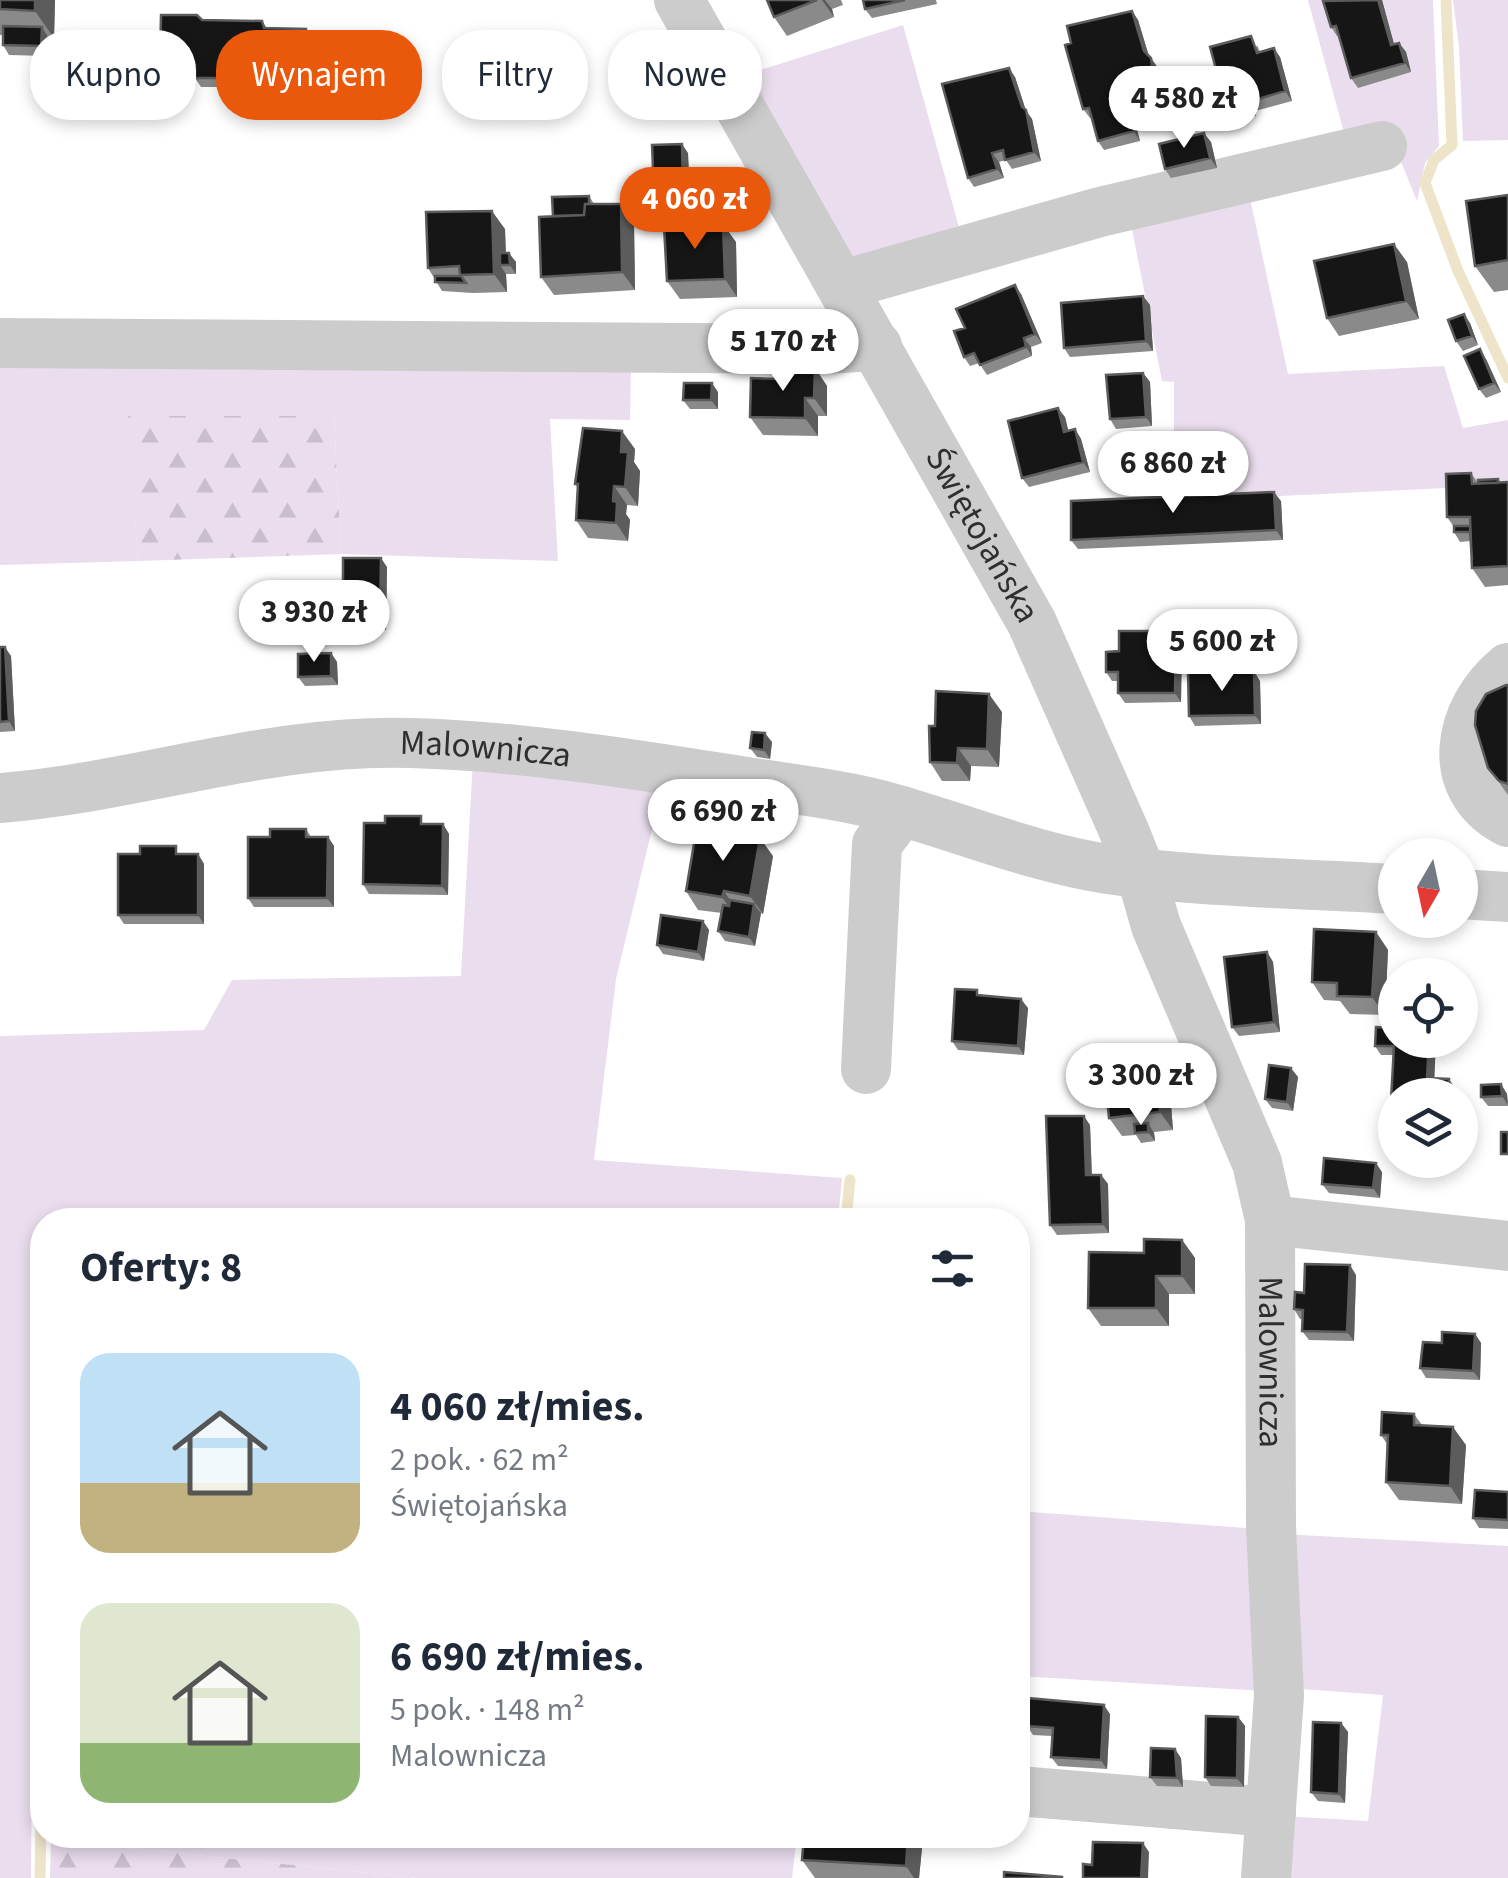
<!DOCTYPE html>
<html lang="pl">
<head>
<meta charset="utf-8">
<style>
	:root { --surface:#fff; --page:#f6f6f7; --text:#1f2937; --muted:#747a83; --accent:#ea580c }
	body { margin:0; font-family:"Source Sans 3",sans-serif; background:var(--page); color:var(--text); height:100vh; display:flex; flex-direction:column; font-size:38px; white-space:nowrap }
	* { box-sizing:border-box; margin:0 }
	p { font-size:32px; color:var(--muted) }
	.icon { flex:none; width:55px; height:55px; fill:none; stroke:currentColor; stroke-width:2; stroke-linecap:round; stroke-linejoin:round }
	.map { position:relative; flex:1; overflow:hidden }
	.details { position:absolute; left:30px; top:1208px; width:1000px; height:640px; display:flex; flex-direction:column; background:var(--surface); border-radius:40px; box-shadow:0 5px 15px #0003 }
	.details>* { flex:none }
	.hud { position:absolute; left:30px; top:30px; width:1000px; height:90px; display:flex; gap:20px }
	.needle { width:65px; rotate:189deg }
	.buttons { position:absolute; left:1378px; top:838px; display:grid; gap:20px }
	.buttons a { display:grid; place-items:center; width:100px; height:100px; border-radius:50%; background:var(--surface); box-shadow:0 5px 15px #0003; font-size:50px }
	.price { position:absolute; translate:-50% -85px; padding:0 22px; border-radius:35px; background:#fff; color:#222; font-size:32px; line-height:65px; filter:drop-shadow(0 2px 5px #0008) }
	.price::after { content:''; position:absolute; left:50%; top:60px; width:30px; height:22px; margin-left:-15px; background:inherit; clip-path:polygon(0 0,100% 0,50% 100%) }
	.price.current { background:var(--accent); color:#fff }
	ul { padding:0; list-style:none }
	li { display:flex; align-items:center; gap:30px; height:250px; padding:0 50px }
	li span { display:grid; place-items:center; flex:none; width:280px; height:200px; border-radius:30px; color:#555 }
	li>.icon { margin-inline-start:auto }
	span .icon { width:120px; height:120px; fill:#fffc; stroke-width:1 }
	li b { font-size:42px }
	h2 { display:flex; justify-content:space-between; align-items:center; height:120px; padding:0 50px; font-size:42px }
	.chip { padding:0 35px; border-radius:40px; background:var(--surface); box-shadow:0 5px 15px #0003; font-size:35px; line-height:90px }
	.chip.current { background:var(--accent); color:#fff }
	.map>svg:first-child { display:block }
	.green { fill:#eadded }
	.forest { fill:url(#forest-firs) }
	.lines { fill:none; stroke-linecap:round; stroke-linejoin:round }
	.stream { stroke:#ede4c9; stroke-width:11 }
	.minor { stroke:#ccc; stroke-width:50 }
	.wall { fill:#8a8a8a }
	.shaded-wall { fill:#5c5c5c }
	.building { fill:#161616; stroke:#5c5c5c; stroke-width:2.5 }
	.labels { text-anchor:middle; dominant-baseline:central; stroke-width:10; stroke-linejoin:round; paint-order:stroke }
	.street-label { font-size:35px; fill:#2f2f2f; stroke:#fff }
</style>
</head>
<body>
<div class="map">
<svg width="1508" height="1878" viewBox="0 0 1508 1878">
	<defs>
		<pattern id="forest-firs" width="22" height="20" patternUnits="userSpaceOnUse" patternTransform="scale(2.5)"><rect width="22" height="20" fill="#eadded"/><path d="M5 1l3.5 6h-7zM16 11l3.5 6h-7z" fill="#c9becc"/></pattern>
	</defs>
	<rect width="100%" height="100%" fill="#fff"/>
	<path class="green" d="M1308,0H1433L1439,146L1425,163L1417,201L1399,157L1347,144Z
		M1453,0H1508V140L1463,141L1459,47Z
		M903,25L962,238L846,258L741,76Z
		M1248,189L1288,374L1444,366L1463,428L1508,420V485L1174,501V382L1162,381L1129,214Z
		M0,356L631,361L630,420L550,419L558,561L341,554L334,416H129L138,561L0,565Z
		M473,759L660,781V796L616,979L594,1160L842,1178L838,1220H42V1695L32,1752L31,1878H0V1036L204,1030L232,980L461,976Z
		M1018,1511L1259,1529L1264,1691L1018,1676Z
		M1281,1534L1508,1546V1878H1282V1816L1368,1821L1383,1695L1287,1688Z
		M51,1835H797L792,1878H418L51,1840Z"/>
	<path class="forest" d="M128,416H334L341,554L138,561Z
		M51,1840L418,1878H50Z"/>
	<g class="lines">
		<path class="stream" d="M1446,0L1452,145L1434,160L1425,183L1458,271L1508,378
			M846,1220L850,1180
			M40,1878L42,1761"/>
		<g class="minor">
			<path id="s1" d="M679,0L1032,623L1124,831L1141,873L1156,926L1257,1163L1270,1220L1271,1526L1279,1696L1266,1878"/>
			<path d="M843,285L1100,212L1382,146"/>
			<path d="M0,343L822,349L877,346"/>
			<path d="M1508,668C1458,709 1442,788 1508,822"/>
			<path id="s2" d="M0,798C139,787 271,738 411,743C519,746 627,763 734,780C781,788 830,792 876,804C953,824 1029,857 1108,869C1202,883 1300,883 1395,889"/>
			<path d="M1460,894L1508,897"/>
			<path d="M866,1069L877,844L902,811"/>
			<path d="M1270,1220L1508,1246"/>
			<path d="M1018,1791L1271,1812"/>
		</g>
	</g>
	<path class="wall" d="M0,0H55L54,38L48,37L47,56L9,55L3,45V35H0Z
		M767,0H841L843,5L832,9L834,17L787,36L774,17Z
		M863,0H936L937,4L872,18L865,9Z
		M1325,0H1382L1394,44L1399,43L1406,52L1411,72L1358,88L1351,78L1339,36H1337L1331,27Z
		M1132,11L1138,20L1149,56L1158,68L1159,74L1155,80L1162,99L1131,108L1140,141L1104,150L1098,141L1091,118H1090L1083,109L1071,43Z
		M202,20L262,21L267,28L312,38V42L336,43L341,38L347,47L346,92L341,85L312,87L311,116L264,115L257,106V88H255L254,91H244L242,87H201L195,78V74L167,73L160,64Z
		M1257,45L1260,52L1280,57L1292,101L1255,111L1256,116L1234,122L1228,113Z
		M1015,77L1026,111L1032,119L1041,161L1012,169L1006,160L999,162L1004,178L974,187L968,178Z
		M1211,142L1217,168L1171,178L1165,169Z
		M688,153L690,200L660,201L654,192Z
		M1508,195V290L1494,292L1475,266Z
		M589,196L594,204L634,222L635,290L554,295L541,277L553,216Z
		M505,229L506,253L516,262V274H506L507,292L473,293L442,291L428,268Z
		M736,242L737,297L680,299L667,281Z
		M1407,262L1419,319L1339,336L1327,318Z
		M1021,294L1042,343L1031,347L1032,356L987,375L979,363L970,366L964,357L965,328Z
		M1143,296L1150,305L1153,351L1070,357L1064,348Z
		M1470,323L1478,345L1463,351L1456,341Z
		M1486,359L1501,392L1486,398L1479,389Z
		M815,368L827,386V416H818V436L763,435L750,417L778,379Z
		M1143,373L1150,382L1152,426L1116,429L1110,419Z
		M718,392V409H690L683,400Z
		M1065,417L1068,431L1075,429L1081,439L1090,472L1029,487L1022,478Z
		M635,449L634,462L640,471L638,506L627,505L626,514L630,520L628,541L588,538L576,520L578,488L575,484Z
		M1471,473L1478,483L1498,479L1501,482H1508V585L1485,587L1472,568L1470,541L1460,542L1454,532V527L1447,517Z
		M1281,501L1283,540L1078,549L1071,540Z
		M387,567L386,630H349L343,621Z
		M1182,640L1181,702L1125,703L1118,693V681H1112L1106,672L1119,651Z
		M0,647L11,656L15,731L0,732Z
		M331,653L337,662L338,685L305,686L298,677Z
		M1260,681L1261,724L1195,726L1189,716Z
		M1508,685V795L1488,768Z
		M1002,712L999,767L971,766L970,781H942L930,762L935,726Z
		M772,742L770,759L757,757L750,748Z
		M426,824H443L449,834L448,895L369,894L363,884Z
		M306,829L311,837H328L334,846V907H254L248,898L270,837Z
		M182,854H198L204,864V924H124L118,915Z
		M773,856L763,914L761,913L755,946L725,941L718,931L722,913L698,910L686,891Z
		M703,921L709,930L704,961L663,954L657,945Z
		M1376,932L1388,950L1385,1015L1350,1014L1340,1001L1324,1000L1312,982Z
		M1267,952L1273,962L1280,1032L1239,1036L1232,1027Z
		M981,996L1028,1008L1024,1055L958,1050L952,1041Z
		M1436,1040L1434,1078L1455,1088V1095L1393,1055H1381L1375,1046Z
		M1298,1077L1293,1111L1272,1108L1265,1099Z
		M1169,1080L1173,1130L1154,1132L1155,1141L1141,1143L1136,1135L1122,1136L1109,1118Z
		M1501,1084L1507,1094L1508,1106H1488L1481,1097Z
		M1090,1125L1092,1175H1101L1108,1184L1109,1233L1057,1235L1050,1225Z
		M1382,1172L1380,1198L1329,1193L1322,1184Z
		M1182,1240L1195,1258V1294H1169V1326H1101L1088,1308L1144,1253Z
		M1356,1275L1354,1341L1309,1340L1302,1331L1303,1319H1300L1294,1309L1304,1293Z
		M1475,1334L1481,1343L1480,1380L1426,1378L1420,1368L1442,1343Z
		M1414,1414L1422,1425L1466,1445L1462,1504L1399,1500L1386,1482L1387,1444L1381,1435Z
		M1508,1492V1529L1479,1528L1473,1518Z
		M1110,1714L1107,1769L1058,1766L1051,1757L1052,1736L1033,1735L1027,1726Z
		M1238,1717L1245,1726L1244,1787L1211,1786L1205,1777Z
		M1341,1723L1348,1732L1345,1803L1318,1801L1311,1792Z
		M1181,1758L1183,1787L1157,1786L1150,1777Z
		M386,1835H438L437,1841Z
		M923,1838L919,1878H815L802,1860Z"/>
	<path class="shaded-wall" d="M35,0H55L54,38L35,11Z
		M822,0H825L832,9L834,17Z
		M1378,0H1382L1397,55L1391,45Z
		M1132,11L1138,20L1150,60L1144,51Z
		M42,27L48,37L47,56L41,46Z
		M306,29L312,38V51L306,42Z
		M341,38L347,47L346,92L340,83Z
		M1399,43L1406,52L1411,72L1405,63Z
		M1274,48L1280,57L1292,101L1285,91Z
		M1151,58L1158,68L1159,74L1155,80L1162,99L1156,90L1148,71Z
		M1009,68L1015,77L1026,111L1032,119L1041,161L1034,152Z
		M305,77L312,87L311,116L305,106Z
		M1125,98L1131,108L1140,141L1134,131Z
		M1204,133L1211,142L1217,168L1210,158Z
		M682,144L688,153L690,200L683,190Z
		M992,153L999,162L1004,178L997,169Z
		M621,204L634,222L635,290L622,272Z
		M492,211L505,229L506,265H500L506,274L507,292L494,274Z
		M723,224L736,242L737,297L725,279Z
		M1394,244L1407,262L1419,319L1406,301Z
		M509,253L516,262V274L510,265Z
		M1015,285L1021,294L1042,343L1035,334Z
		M1143,296L1150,305L1153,351L1146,341Z
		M1464,314L1470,323L1478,345L1472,336Z
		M1024,338L1031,347L1032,356L1026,347Z
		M1480,349L1486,359L1501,392L1494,383Z
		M815,368L827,386V416L814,398Z
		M1143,373L1150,382L1152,426L1146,417Z
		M712,383L718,392V409L711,400Z
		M805,398L818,416V436L805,418Z
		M1058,408L1065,417L1071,441L1064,432Z
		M1075,429L1081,439L1090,472L1083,462Z
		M622,431L635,449L634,462L640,471L638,506L625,487L621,452Z
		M614,486L627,505L626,514L630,520L628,541L616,523L613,501Z
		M1274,492L1281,501L1283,540L1276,530Z
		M381,558L387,567L386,630L380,621Z
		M1176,631L1182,640L1181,702L1175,693Z
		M5,647L11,656L15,731L9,721Z
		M331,653L337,662L338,685L331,676Z
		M1254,671L1260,681L1261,724L1255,715Z
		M989,694L1002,712L999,767L987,749Z
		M765,733L772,742L770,759L764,750Z
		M958,748L971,766L970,781L957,763Z
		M443,824L449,834L448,895L442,886Z
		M328,837L334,846V907L327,898Z
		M760,838L773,856L763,914L750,896Z
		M198,854L204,864V924L198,915Z
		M724,891L736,909L735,916L722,897Z
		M754,904L761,913L755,946L749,937Z
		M703,921L709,930L704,961L698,952Z
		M1376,932L1388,950L1385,1015L1372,997Z
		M1267,952L1273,962L1280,1032L1274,1022Z
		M1021,999L1028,1008L1024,1055L1018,1046Z
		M1429,1040H1436L1434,1087L1427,1078Z
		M1156,1062L1169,1080L1173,1130L1160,1112Z
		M1291,1068L1298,1077L1293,1111L1287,1102Z
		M1449,1079L1455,1088V1095H1448Z
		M1501,1084L1507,1094L1508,1105L1502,1096Z
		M1084,1116L1090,1125L1092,1184L1086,1175Z
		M1148,1123L1154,1133L1155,1141L1148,1132Z
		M1376,1163L1382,1172L1380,1198L1373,1188Z
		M1101,1175L1108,1184L1109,1233L1103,1224Z
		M1182,1240L1195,1258V1294L1182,1276Z
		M1350,1265L1356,1275L1354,1341L1347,1332Z
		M1156,1276L1169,1294V1326L1156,1308Z
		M1475,1334L1481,1343L1480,1380L1473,1371Z
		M1453,1427L1466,1445L1462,1504L1450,1486Z
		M1104,1705L1110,1714L1107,1769L1101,1760Z
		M1238,1717L1245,1726L1244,1787L1237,1778Z
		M1341,1723L1348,1732L1345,1803L1339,1794Z
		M1175,1749L1181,1758L1183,1787L1177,1778Z
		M908,1835H921L923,1838L919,1878H914L906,1866Z
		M1143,1843L1149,1852L1148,1878H1141Z"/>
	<path class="building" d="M0,0H35V11L0,9Z
		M767,0H817L774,17Z
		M863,0H905L865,9Z
		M1378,0L1391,45L1399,43L1405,63L1351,78L1336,26L1331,27L1323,1Z
		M1132,11L1144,51L1151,58L1152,65L1148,71L1156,90L1125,98L1134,131L1098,141L1089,108L1083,109L1065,45L1071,43L1067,26Z
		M161,15H197L202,20L262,21L264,28L306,29V42H335V45L341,38L340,83L334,76L305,77V106H257V78L248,79V82H238L235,78H195V65L160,64Z
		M3,26L42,27L41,46L3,45Z
		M1251,36L1257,53L1274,48L1285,91L1248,102L1250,107L1228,113L1210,47Z
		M1009,68L1022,107L1026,110L1034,152L1005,160L1003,150L992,153L997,169L968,178L942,84Z
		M1204,133L1210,158L1165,169L1159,144Z
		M682,144L683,190L654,192L652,145Z
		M1508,195V260L1475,266L1466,201Z
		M589,196V204H585L584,215L553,216L552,197Z
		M585,204H621L622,272L541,277L539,217L584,215Z
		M492,211L494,274L460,275L459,266L428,268L426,212Z
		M723,224L725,279L667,281L664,226Z
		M1394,244L1406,301L1327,318L1314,261Z
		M500,253H509L510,265H500Z
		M435,276H461L466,283L435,282Z
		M1015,285L1035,334L1024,338L1026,347L980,365L974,353L964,357L954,331L965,328L956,309Z
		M1143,296L1146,341L1064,348L1061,303Z
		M1464,314L1472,336L1456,341L1448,320Z
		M1480,349L1494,383L1479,389L1464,356Z
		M778,367L815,368L814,398H805V418L750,417L751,378L778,379Z
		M1143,373L1146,417L1110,419L1106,375Z
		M684,383H712L711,400H683Z
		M1058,408L1064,432L1075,429L1083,462L1022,478L1008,421Z
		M583,428L622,431L621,452H628L625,487L614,486L613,501L617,502L616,523L576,520L578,484H575Z
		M1471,473L1472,484L1508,482V566L1472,568L1470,517H1447L1446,474Z
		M1498,479V483H1478V480Z
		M1274,492L1276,530L1071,540V501Z
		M1454,526H1470L1472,560L1470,532H1454Z
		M343,558H381L380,621H343Z
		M1119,631H1176L1175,693H1118V672H1106V652L1119,651Z
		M0,647H5L9,721L0,722Z
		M331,653V676L298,677V654Z
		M1254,671L1255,715L1189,716L1188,673Z
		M1506,685H1508V784L1499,781L1488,768L1475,725L1476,711L1486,694Z
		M936,691L989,694L987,749L958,748L957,763L930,762L929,726H935Z
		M752,732L765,733L764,750L750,748Z
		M385,816H421V824H443L442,886L363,884L364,823H385Z
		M270,829H306V837H328L327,898H248V837H270Z
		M696,832L728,838L729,832L760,838L750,896L724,891L722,897L686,891Z
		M140,846H176V854H198V915H118V854H140Z
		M730,900L754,904L749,937L718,931L723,905L729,906Z
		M661,915L703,921L698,952L657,945Z
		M1314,929L1376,932L1372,997L1337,996V983L1312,982Z
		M1267,952L1274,1022L1232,1027L1224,957Z
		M955,989L977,990V995L1021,999L1018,1046L952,1041Z
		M1376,1027L1395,1028V1040H1429L1427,1078L1449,1079L1448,1095H1395V1100H1391L1394,1046H1375Z
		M1156,1062L1160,1112L1109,1118L1104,1067Z
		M1269,1065L1291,1068L1287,1102L1265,1099Z
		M1501,1084L1502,1096L1481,1097V1085Z
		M1046,1116H1084L1086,1175H1101L1103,1224L1050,1225Z
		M1148,1123V1132L1135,1133L1134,1124Z
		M1501,1132H1508V1154H1501Z
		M1324,1158L1376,1163L1373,1188L1322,1184Z
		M1144,1239L1182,1240V1276H1156V1308H1088L1089,1252L1144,1253Z
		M1305,1264L1350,1265L1347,1332L1302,1331L1303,1310L1294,1309L1295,1292L1304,1293Z
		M1442,1332L1475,1334L1473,1371L1420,1368L1423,1342L1442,1343Z
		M1382,1412L1414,1414V1425L1453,1427L1450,1486L1386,1482L1388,1435H1381Z
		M1475,1490L1508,1492V1520L1473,1518Z
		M1028,1698L1104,1705L1101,1760L1051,1757L1053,1728L1027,1726Z
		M1206,1716L1238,1717L1237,1778L1205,1777Z
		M1313,1722L1341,1723L1339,1794L1311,1792Z
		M1151,1748L1175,1749L1177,1778L1150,1777Z
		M804,1835H908L906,1866L802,1860Z
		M1093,1842L1143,1843L1141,1878H1083V1864L1092,1865Z
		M1004,1872L1062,1877V1878H1004Z"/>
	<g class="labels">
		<g class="street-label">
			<text stroke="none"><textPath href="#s1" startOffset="615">Świętojańska</textPath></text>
			<text stroke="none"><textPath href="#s2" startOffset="490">Malownicza</textPath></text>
			<text stroke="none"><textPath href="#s1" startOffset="1502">Malownicza</textPath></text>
		</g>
	</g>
</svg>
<div class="buttons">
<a><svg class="needle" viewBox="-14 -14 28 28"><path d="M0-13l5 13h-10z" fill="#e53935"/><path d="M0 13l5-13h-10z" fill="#747a83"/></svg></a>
<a><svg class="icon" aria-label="locate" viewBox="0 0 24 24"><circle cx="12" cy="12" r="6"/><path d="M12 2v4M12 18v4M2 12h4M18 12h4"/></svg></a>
<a><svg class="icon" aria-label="layers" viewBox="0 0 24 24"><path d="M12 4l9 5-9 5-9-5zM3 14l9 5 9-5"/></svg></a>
</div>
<b class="price" style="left:1184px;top:151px">4 580 zł</b>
<b class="price current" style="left:695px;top:252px">4 060 zł</b>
<b class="price" style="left:783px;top:394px">5 170 zł</b>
<b class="price" style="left:1173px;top:516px">6 860 zł</b>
<b class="price" style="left:314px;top:665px">3 930 zł</b>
<b class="price" style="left:1222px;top:694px">5 600 zł</b>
<b class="price" style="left:723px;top:864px">6 690 zł</b>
<b class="price" style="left:1141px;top:1128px">3 300 zł</b>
<div class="hud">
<a class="chip">Kupno</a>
<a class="chip current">Wynajem</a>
<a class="chip">Filtry</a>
<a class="chip">Nowe</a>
</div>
<section class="details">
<h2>Oferty: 8<svg class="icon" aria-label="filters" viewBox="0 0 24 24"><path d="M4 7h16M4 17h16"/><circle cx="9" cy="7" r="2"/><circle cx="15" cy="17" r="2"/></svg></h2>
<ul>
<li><span style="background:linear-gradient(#bfe0f5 65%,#c2b280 0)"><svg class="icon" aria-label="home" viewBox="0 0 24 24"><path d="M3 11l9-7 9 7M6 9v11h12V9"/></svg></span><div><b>4 060 zł/mies.</b><p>2 pok. · 62 m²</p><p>Świętojańska</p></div></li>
<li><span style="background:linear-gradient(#dfe7d0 70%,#8fb573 0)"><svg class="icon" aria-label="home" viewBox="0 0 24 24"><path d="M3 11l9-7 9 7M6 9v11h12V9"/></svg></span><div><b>6 690 zł/mies.</b><p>5 pok. · 148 m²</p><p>Malownicza</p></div></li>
</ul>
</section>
</div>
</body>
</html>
